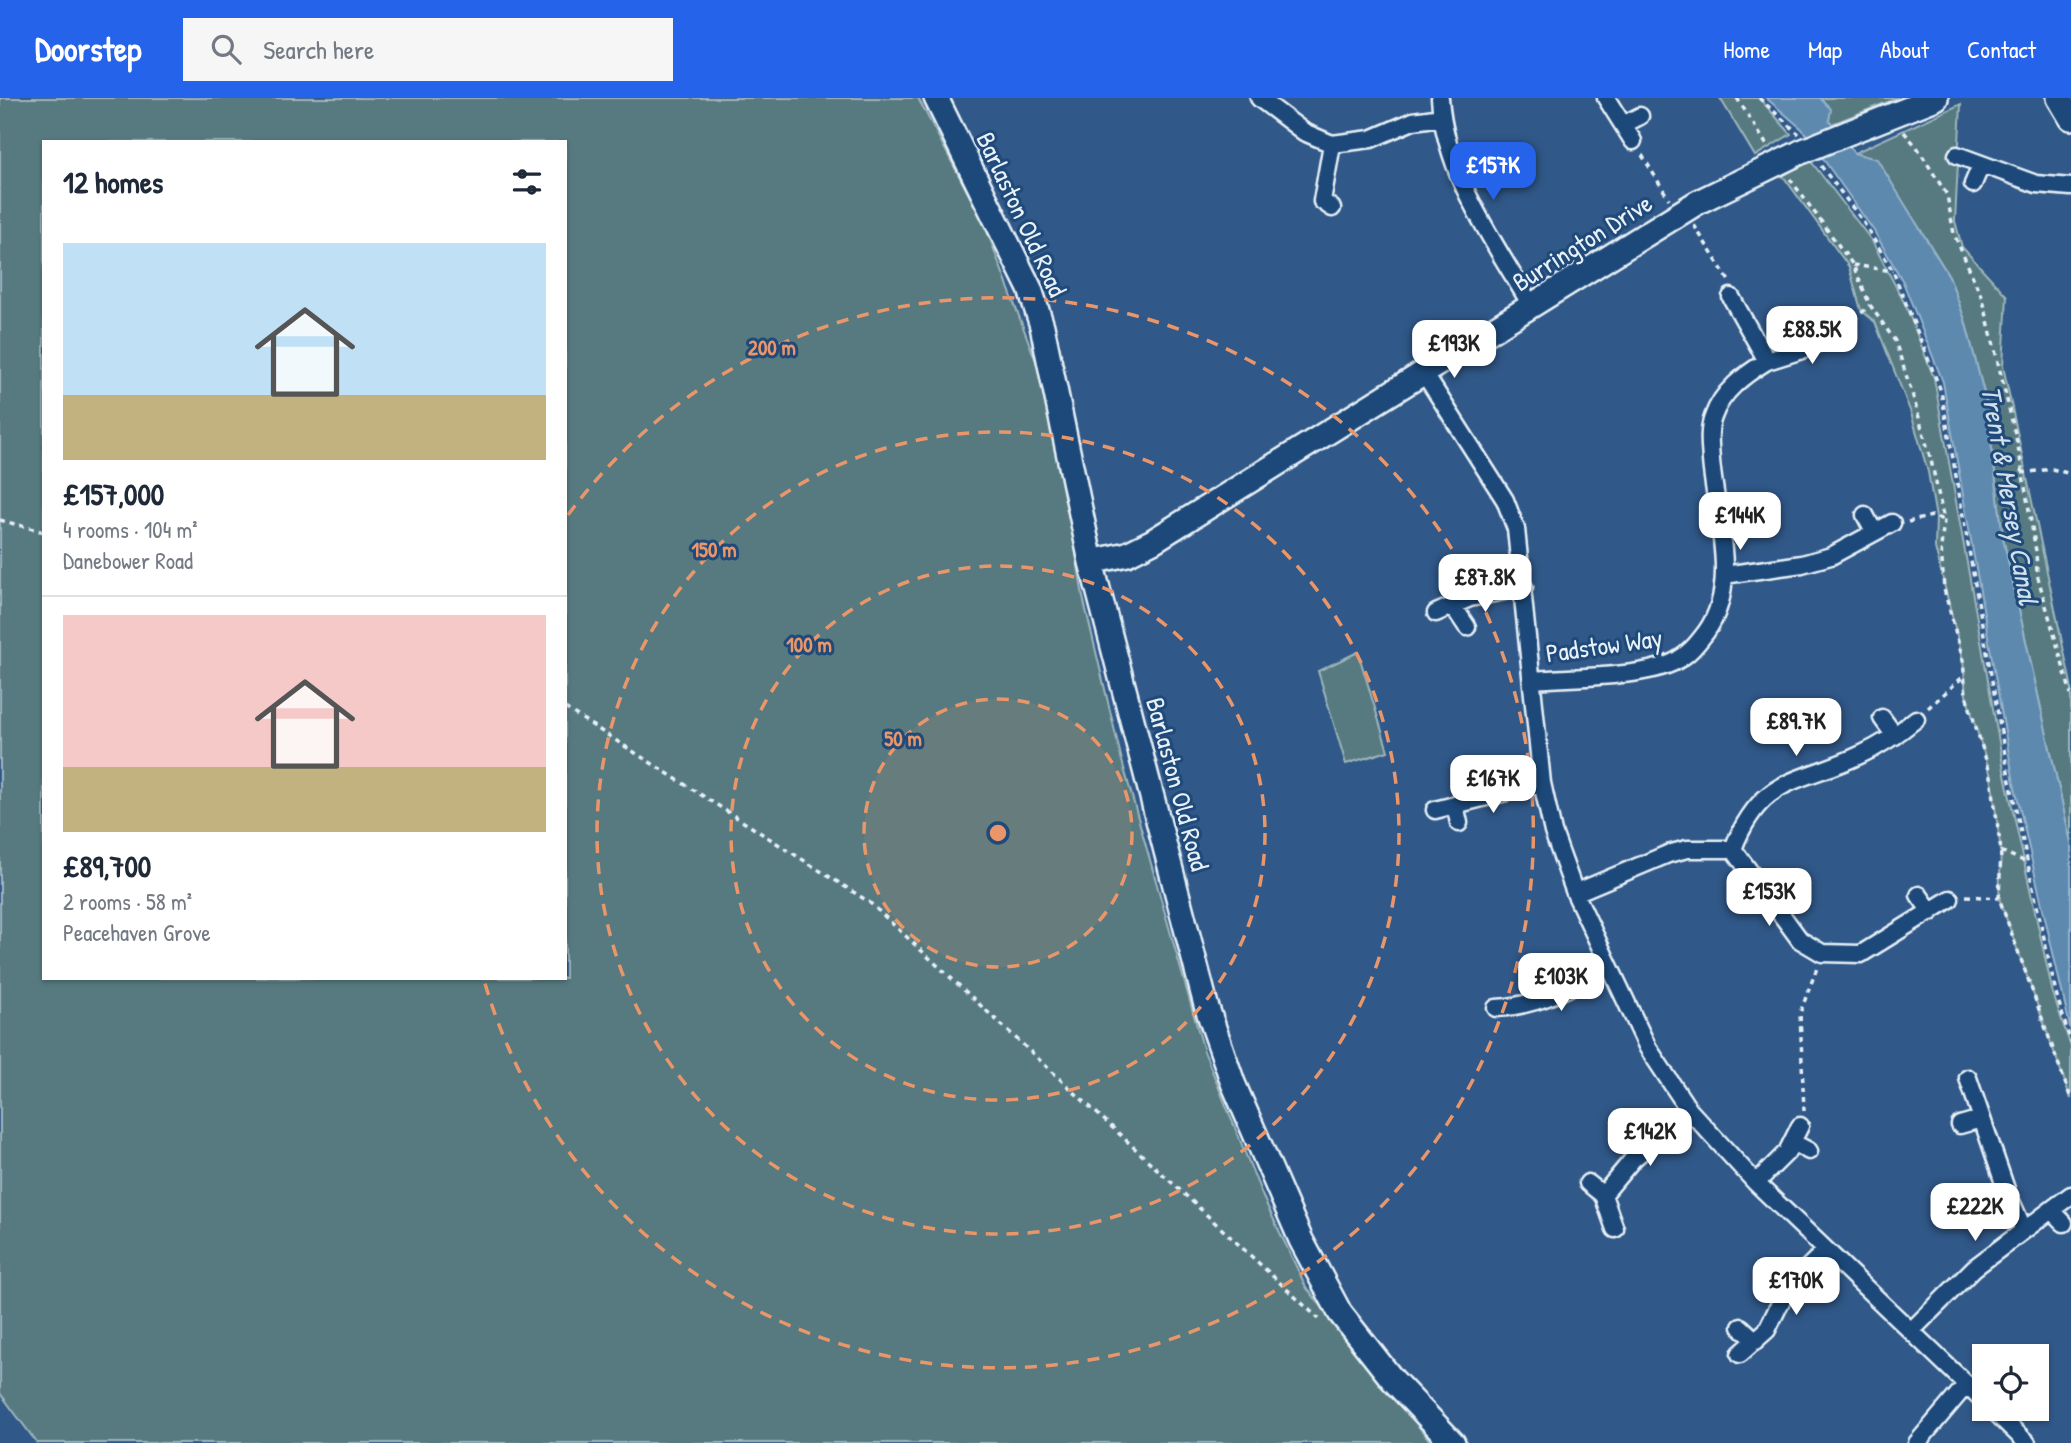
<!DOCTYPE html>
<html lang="en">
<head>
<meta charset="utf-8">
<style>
	:root { --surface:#fff; --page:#f6f6f7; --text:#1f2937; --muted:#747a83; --line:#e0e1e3; --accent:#2563eb }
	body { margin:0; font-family:"Patrick Hand",sans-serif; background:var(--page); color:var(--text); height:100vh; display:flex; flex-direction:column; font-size:26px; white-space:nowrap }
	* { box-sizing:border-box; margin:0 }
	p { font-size:23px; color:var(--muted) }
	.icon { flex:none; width:38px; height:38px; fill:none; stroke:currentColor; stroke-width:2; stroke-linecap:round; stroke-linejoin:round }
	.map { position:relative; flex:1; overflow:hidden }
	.sheet { position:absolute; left:42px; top:42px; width:525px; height:840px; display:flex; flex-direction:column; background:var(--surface); border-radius:0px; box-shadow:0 2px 5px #0004 }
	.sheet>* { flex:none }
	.tools { position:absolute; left:1972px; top:1246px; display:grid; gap:14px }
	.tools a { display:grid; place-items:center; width:77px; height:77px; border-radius:0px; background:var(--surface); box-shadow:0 2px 5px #0004; font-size:35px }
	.price { position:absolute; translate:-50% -60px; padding:0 16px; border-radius:14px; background:#fff; color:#222; font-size:23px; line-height:46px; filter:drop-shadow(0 2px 4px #0008) }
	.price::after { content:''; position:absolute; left:50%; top:42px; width:21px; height:16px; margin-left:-10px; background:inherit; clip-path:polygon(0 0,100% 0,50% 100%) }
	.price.on { background:var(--accent); color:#fff }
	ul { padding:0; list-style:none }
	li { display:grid; align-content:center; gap:14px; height:371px; padding:0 21px }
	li+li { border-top:2px solid var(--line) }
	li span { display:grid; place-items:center; height:217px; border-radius:0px; color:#555 }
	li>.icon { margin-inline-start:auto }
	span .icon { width:126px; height:126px; fill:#fffc; stroke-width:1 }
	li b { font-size:30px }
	h2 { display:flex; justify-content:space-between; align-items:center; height:84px; padding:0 21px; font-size:30px }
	header { display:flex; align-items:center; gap:42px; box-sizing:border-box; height:98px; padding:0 35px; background:var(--accent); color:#fff }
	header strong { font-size:33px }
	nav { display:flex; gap:38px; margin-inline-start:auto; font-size:24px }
	.search { width:490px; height:63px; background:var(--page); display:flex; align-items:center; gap:18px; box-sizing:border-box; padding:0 24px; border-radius:0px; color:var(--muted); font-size:26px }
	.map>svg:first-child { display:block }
	.green { fill:#567a80; stroke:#9fb6bc; stroke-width:2; fill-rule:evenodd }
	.water { fill:#5d89ae; stroke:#95b3cc; stroke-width:2 }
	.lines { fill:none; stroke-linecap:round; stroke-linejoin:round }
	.street-casing { stroke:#e8f1f8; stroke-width:21 }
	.secondary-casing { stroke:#e8f1f8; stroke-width:28 }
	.path { stroke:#e8f1f8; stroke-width:3.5; stroke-dasharray:5 5; stroke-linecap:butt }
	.street { stroke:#1f4a7a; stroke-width:16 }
	.secondary { stroke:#1f4a7a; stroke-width:23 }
	.secondary-bridge-casing { stroke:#e8f1f8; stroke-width:28; stroke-linecap:butt }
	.secondary-bridge { stroke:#1f4a7a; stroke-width:23 }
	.ring { fill:none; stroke:#e8966a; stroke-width:3.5; stroke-dasharray:12 9 }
	.labels { text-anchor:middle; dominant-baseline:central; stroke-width:6; stroke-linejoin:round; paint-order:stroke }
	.street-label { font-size:26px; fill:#e8f1f8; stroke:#1f4a7a }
	.water-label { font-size:28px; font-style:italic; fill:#d3e1ed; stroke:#1f4a7a }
	.centre { fill:#e8966a; stroke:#1f4a7a; stroke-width:3.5 }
	.ring-label { font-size:21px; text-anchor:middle; font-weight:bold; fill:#e8966a; stroke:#1f4a7a; stroke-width:6; stroke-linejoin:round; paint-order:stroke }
</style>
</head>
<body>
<header>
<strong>Doorstep</strong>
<div class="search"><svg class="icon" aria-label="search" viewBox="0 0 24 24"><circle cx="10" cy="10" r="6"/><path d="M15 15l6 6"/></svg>Search here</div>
<nav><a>Home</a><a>Map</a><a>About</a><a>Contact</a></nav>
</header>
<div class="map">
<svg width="2071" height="1345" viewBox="0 0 2071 1345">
	<rect width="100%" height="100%" fill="#305888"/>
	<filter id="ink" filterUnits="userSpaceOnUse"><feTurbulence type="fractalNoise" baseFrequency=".0143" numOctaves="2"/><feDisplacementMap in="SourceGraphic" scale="14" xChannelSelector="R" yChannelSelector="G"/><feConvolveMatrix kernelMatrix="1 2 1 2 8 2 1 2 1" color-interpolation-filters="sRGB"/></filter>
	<g filter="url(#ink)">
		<path class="green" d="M0,0H918L984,125L1040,274L1068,406L1083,499L1122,663L1204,953L1263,1099L1306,1189L1432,1345H37L0,1295ZM44,44H565V880H44Z
			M1720,0H1759L1791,36L1755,58Z
			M1820,0H1898L1832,26L1829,22L1830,11Z
			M1961,6L1955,123L1962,149L2007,198L2003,268L2071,586V745L2003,440L1986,303L1965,222L1949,178L1877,62L1854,55Z
			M1810,62L1872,143L1905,206L1934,280L2004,672L2053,896L2071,949V1001L1999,800L2001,753L1991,678L1966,597L1963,562L1935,450L1936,420L1928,374L1911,315L1875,224L1861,212L1849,169L1783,78Z
			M1358,554L1388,653L1346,666L1318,573Z"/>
		<path class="water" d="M1766,0H1820L1831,11L1829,22L1854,55L1877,61L1949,178L1965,222L1986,303L2003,440L2071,745V933L2014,685L1943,284L1903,184L1874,133L1802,31Z"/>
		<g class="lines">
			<g class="street-casing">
				<path id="street" d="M1259,0L1304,34L1332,46L1371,41L1413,23L1442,19
					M1440,0C1445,77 1495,145 1532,209
					M1606,0L1633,43
					M1623,27L1640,18
					M1332,46L1322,103L1332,110
					M1957,57L2036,86L2071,89
					M1973,86L1981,67
					M1767,263L1802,252L1842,233
					M1424,275L1505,402L1516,431L1542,685L1553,734L1575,795L1648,950L1689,1012L1756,1085L1984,1303
					M1865,417L1874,434
					M1724,477L1802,466L1831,458L1892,425
					M1453,508L1467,529
					M1436,515L1470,500L1524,489
					M1533,582C1569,579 1645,580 1676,563C1689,556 1697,546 1706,534C1741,486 1715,417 1711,362C1710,348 1708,332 1713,319C1722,293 1744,277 1767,263L1731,199
					M1882,620L1895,638
					M1455,707L1459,725
					M1435,712L1542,685
					M1733,751C1762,676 1800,686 1862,656C1882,647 1899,635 1916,621
					M1575,795L1668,756L1687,751H1733L1800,842L1822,855L1861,856L1950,801
					M1919,797L1931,814
					M1496,910C1539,908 1572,889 1608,868
					M1968,980L2007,1094L2023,1130
					M1960,1027L1981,1021
					M1792,1044L1809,1053
					M1588,1085L1603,1097
					M1756,1085L1787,1054L1800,1028
					M2051,1112L2064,1125
					M1615,1131L1603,1097L1633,1061L1689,1012
					M1741,1229L1756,1243
					M1912,1232L1974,1170L2071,1097
					M1740,1256L1767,1232L1788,1189L1825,1153
					M1992,1311L2027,1345
					M1917,1345L1967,1286"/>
			</g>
			<g class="secondary-casing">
				<path id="secondary" d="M936,0L1030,191L1042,228L1091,464L1206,907L1233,985L1301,1142L1340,1215L1392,1281L1453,1345
					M2059,0L2071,20
					M1850,34L1936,0
					M1091,464L1127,456L1153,443L1698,104L1801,54"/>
			</g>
			<path class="path" d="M1737,0L1768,49
				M1759,0L1799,36
				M1904,34L1917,49L1947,97L1954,136L1983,202L2018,348L2036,453L2037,476L2071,596
				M1642,57L1669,101
				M1821,68L1862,122L1893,173L1941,293L2009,679L2056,895L2071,945
				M1790,81L1853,167L1870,207L1895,243L1912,295L1931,362L1944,422L1941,449L1944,491L1963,562L1966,597L1991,678L2001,753L1999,800L2071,1001
				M1694,127L1729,183
				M1853,167L1893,173
				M1854,222L1870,207
				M2022,375L2052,371L2071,376
				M0,422L44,434
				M1908,424L1932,418L1944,422
				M565,610L869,804L1319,1221
				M1928,610L1964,578
				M2001,753L2028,765
				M1966,798L1999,800
				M1804,1013L1800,915L1817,870"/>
			<use href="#street" class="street"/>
			<use href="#secondary" class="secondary"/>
			<g class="secondary-bridge-casing">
				<path id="secondary-bridge" d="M1801,54L1850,34"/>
			</g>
			<use href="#secondary-bridge" class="secondary-bridge"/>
		</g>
	</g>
	<circle cx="998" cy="735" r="134" fill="#e8966a" fill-opacity=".12"/>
	<g class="ring">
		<circle cx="998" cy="735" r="134"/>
		<circle cx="998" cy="735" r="267"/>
		<circle cx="998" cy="735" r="401"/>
		<path d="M568 417A535 535 0 1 1 484 882"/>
	</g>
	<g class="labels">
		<g class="street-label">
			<text transform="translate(1022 116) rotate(65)">Barlaston Old Road</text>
			<text transform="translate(1582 144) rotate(-32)">Burrington Drive</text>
			<text transform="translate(1604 547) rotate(-8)">Padstow Way</text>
			<text transform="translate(1178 686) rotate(75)">Barlaston Old Road</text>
		</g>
		<g class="water-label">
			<text transform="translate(2010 397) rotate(80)">Trent &amp; Mersey Canal</text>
		</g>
	</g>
	<circle cx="998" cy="735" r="10" class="centre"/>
	<g class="ring-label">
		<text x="772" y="257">200 m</text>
		<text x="714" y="459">150 m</text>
		<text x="809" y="554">100 m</text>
		<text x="903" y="648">50 m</text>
	</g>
</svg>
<div class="tools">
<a><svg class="icon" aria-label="locate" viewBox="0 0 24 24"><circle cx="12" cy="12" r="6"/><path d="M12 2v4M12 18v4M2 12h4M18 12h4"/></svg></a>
</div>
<b class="price on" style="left:1493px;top:104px">£157K</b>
<b class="price" style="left:1812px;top:268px">£88.5K</b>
<b class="price" style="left:1454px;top:282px">£193K</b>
<b class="price" style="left:1740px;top:454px">£144K</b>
<b class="price" style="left:1485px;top:516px">£87.8K</b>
<b class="price" style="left:1796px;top:660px">£89.7K</b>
<b class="price" style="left:1493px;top:717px">£167K</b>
<b class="price" style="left:1769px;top:830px">£153K</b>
<b class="price" style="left:1561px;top:915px">£103K</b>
<b class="price" style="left:1650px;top:1070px">£142K</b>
<b class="price" style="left:1975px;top:1145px">£222K</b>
<b class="price" style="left:1796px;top:1219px">£170K</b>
<section class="sheet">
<h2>12 homes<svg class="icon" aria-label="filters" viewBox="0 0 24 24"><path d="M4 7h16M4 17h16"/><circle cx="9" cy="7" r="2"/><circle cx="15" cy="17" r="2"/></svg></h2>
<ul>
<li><span style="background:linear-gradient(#bfe0f5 70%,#c2b280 0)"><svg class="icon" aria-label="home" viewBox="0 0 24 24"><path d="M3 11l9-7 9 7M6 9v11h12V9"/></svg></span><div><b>£157,000</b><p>4 rooms · 104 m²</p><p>Danebower Road</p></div></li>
<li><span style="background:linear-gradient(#f6c9c9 70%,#c2b280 0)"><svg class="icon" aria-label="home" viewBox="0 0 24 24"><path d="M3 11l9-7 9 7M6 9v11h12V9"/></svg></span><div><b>£89,700</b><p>2 rooms · 58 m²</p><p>Peacehaven Grove</p></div></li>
</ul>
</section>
</div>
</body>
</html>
